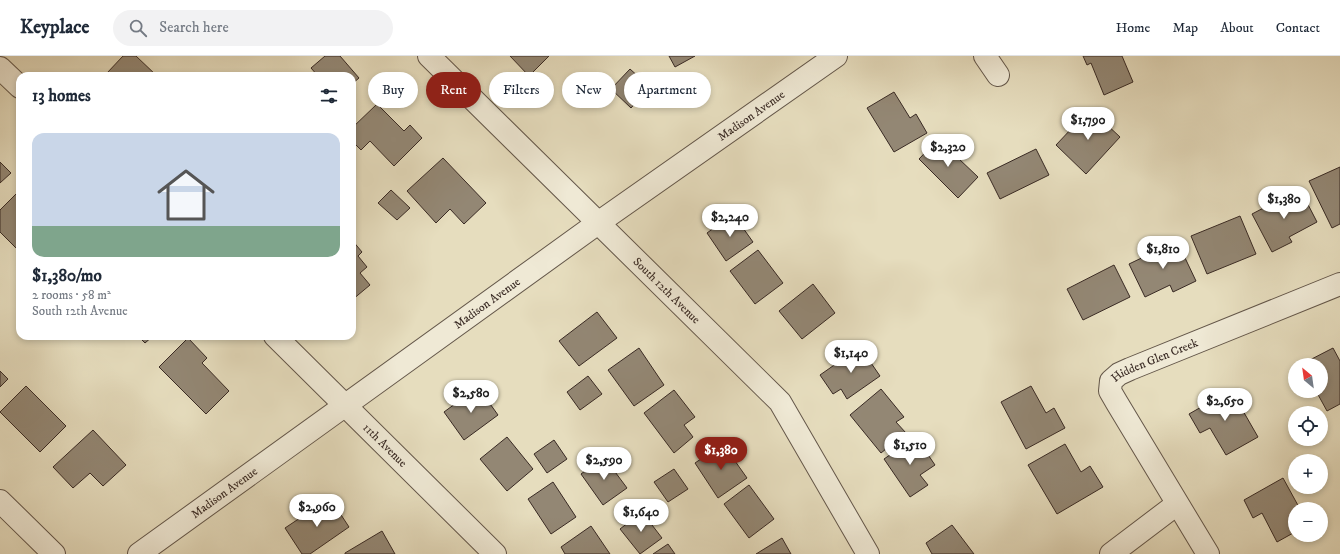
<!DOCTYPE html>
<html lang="en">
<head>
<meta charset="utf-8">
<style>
	:root { --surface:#fff; --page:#f2f2f3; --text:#1f2937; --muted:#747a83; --line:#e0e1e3; --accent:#8f2418 }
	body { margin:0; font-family:"IM FELL DW Pica",serif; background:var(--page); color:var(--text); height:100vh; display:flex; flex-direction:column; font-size:15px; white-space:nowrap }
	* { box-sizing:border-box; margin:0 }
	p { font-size:13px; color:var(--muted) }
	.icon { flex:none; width:22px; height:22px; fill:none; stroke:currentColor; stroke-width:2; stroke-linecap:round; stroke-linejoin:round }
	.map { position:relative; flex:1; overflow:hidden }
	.details { position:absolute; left:16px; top:16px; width:340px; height:268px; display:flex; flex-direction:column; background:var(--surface); border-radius:12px; box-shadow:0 2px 6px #0003 }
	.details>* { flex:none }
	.guide { position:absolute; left:368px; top:16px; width:380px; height:36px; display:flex; gap:8px }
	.needle { width:26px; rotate:331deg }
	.tools { position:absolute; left:1288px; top:302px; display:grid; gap:8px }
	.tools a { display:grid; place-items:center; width:40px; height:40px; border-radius:50%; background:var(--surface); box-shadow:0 2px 6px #0003; font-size:20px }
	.price { position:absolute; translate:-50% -34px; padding:0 9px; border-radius:14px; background:#fff; color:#222; font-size:13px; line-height:26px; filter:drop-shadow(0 1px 2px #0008) }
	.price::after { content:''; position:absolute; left:50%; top:24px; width:12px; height:9px; margin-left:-6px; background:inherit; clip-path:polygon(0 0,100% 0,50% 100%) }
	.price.active { background:var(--accent); color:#fff }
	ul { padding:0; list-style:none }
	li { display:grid; align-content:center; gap:8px; height:212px; padding:0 16px }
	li+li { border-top:1px solid var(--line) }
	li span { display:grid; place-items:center; height:124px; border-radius:12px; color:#555 }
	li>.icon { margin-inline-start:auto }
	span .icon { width:72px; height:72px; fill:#fffc; stroke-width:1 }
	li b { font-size:17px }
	h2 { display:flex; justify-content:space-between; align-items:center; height:48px; padding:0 16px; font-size:17px }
	.chip { padding:0 14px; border-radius:18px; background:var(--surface); box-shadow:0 2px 6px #0003; font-size:14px; line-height:36px }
	.chip.active { background:var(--accent); color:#fff }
	header { display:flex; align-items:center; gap:24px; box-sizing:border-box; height:56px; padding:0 20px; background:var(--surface); border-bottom:1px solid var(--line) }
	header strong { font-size:19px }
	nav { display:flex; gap:22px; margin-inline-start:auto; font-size:14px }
	.search { width:280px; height:36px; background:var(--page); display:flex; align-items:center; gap:10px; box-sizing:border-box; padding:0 14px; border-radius:22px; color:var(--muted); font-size:15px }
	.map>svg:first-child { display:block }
	.building { fill:#938774; stroke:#392a24 }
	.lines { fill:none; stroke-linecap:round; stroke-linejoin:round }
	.minor-casing { stroke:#64574a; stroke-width:24 }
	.minor { stroke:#efe9d5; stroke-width:22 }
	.labels { text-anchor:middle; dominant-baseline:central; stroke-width:3.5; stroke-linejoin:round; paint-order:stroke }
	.street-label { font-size:12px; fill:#392a24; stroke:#efe9d5 }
</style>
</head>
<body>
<header>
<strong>Keyplace</strong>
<div class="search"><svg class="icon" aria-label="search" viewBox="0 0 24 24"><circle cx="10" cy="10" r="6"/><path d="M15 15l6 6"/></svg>Search here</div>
<nav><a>Home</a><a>Map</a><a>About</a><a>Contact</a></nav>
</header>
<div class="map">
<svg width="1340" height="498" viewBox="0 0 1340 498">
	<rect width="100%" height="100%" fill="#e6ddbe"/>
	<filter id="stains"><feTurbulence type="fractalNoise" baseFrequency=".005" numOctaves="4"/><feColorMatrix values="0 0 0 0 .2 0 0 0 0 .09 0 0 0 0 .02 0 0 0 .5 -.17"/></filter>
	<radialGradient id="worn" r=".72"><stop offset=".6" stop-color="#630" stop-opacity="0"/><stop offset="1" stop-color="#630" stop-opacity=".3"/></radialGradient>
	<path class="building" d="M123,0H136L157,20H109L107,17Z
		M325,0H340L359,22L352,28V20H318L311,12Z
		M510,0H549L529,20Z
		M669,0H695L675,11Z
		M1083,0H1122L1133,26L1104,39L1091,7L1087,9Z
		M630,13L650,31L631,52L611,33Z
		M894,36L910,62L916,58L927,77L894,96L867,52Z
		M377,48L404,75L410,69L422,82L394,110L370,85L361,94L352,85V72Z
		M1090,53L1120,81L1086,118L1056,89Z
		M938,83L978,121L958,142L919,103Z
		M1036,93L1049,119L1000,143L987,117Z
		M443,102L486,147L464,168L450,153L436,167L407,135Z
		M0,106L11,117L0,127Z
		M1340,111V168L1332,172L1309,125Z
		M1300,133L1317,166L1289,181L1292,186L1272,196L1252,158Z
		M20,134V196L0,176V154Z
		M391,134L410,152L397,164L378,147Z
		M733,158L753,186L726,205L707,177Z
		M1240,160L1256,198L1207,218L1191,180Z
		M352,184L362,196L358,200L367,211L360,217L370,229L352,244Z
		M1177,185L1196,225L1173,236L1170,229L1145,241L1129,208Z
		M758,194L783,227L755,248L730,215Z
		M1114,209L1130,241L1083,264L1067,233Z
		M813,228L835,257L802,283L779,255Z
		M597,256L617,282L579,310L559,285Z
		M138,280H153L145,287Z
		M188,282L207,302L202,307L229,335L206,358L159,311Z
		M860,291L880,320L847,343L841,333L833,338L820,319Z
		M639,292L664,329L634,350L608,314Z
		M1333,292L1340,305V348L1327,355L1316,335H1321V309L1302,308Z
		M0,315L8,323L0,331Z
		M588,320L602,338L580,354L567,336Z
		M26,330L66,370L40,396L0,356Z
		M1031,330L1046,357L1054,352L1065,372L1026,393L1001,346Z
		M478,331L498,359L464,384L444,356Z
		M881,333L904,361L896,366L906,377L881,397L850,359Z
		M674,334L695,361L684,369L693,381L674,397L644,357Z
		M1231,334L1258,381L1226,399L1210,372L1200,377L1189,358Z
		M93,374L126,409L103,430L90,417L73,432L53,411Z
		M507,381L533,413L507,435L480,403Z
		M916,381L935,409L920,419L928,429L910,441L884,403Z
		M554,384L567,403L547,417L534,398Z
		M723,388L747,422L718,442L695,407Z
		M1065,388L1081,416L1090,410L1103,431L1057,458L1028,409Z
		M604,401L627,432L603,449L581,418Z
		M674,413L688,433L668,446L654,426Z
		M1283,422L1300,453H1295V476L1277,486L1262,457L1253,462L1244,444Z
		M553,426L576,461L551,478L528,443Z
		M749,429L774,463L749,482L724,448Z
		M330,442L349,471L310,498H302L285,472Z
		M642,456L662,482L640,498L620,473Z
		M952,469L974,498H932L926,487Z
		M591,470L610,498H565L561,491Z
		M382,475L395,498H345V497Z
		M782,482L791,498H756Z
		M668,488L675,498H653Z"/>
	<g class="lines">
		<g class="minor-casing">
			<g id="minor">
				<path id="s1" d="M429,0L780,346L868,498"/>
				<path d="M985,0L998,19"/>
				<path d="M0,12L20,31"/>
				<path id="s2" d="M275,280L495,498"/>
				<path d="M0,445L54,498"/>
				<path id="s3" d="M139,498L598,167L836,0"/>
				<path d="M1111,498L1177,448"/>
				<path id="s4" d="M1208,498L1117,347L1110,335L1111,325L1119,318L1130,313L1340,228"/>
			</g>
		</g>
		<use href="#minor" class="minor"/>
	</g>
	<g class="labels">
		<g class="street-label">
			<text stroke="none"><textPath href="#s3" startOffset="753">Madison Avenue</textPath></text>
			<text stroke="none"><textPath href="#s1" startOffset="334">South 12th Avenue</textPath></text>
			<text stroke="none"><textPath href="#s3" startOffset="429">Madison Avenue</textPath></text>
			<text stroke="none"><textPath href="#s4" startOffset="249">Hidden Glen Creek</textPath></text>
			<text stroke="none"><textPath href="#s2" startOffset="155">11th Avenue</textPath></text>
			<text stroke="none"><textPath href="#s3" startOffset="105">Madison Avenue</textPath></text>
		</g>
	</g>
	<rect width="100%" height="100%" filter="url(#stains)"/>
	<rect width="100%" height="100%" fill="url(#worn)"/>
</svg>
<div class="tools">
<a><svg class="needle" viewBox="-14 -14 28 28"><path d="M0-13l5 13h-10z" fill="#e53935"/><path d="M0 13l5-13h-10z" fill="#747a83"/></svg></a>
<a><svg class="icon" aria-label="locate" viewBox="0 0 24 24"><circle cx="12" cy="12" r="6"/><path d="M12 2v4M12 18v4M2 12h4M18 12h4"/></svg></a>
<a>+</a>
<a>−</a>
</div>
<b class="price" style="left:1088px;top:85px">$1,790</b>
<b class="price" style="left:948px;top:112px">$2,320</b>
<b class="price" style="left:1284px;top:164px">$1,380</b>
<b class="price" style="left:730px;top:182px">$2,240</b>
<b class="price" style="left:1163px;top:214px">$1,810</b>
<b class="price" style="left:851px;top:318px">$1,140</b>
<b class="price" style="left:471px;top:358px">$2,580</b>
<b class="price" style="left:1225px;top:366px">$2,650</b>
<b class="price" style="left:910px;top:410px">$1,510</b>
<b class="price active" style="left:721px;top:415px">$1,380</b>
<b class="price" style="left:604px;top:425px">$2,590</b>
<b class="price" style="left:317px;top:472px">$2,960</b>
<b class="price" style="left:641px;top:477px">$1,640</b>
<div class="guide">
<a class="chip">Buy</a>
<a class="chip active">Rent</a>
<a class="chip">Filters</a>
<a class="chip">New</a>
<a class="chip">Apartment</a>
</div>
<section class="details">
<h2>13 homes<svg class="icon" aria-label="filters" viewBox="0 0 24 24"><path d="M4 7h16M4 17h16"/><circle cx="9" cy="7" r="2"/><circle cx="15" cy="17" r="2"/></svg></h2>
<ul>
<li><span style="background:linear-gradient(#c9d6e8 75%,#7fa58c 0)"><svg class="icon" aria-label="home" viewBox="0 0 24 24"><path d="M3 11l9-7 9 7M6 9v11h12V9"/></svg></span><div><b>$1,380/mo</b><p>2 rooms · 58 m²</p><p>South 12th Avenue</p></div></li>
</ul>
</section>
</div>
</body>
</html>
